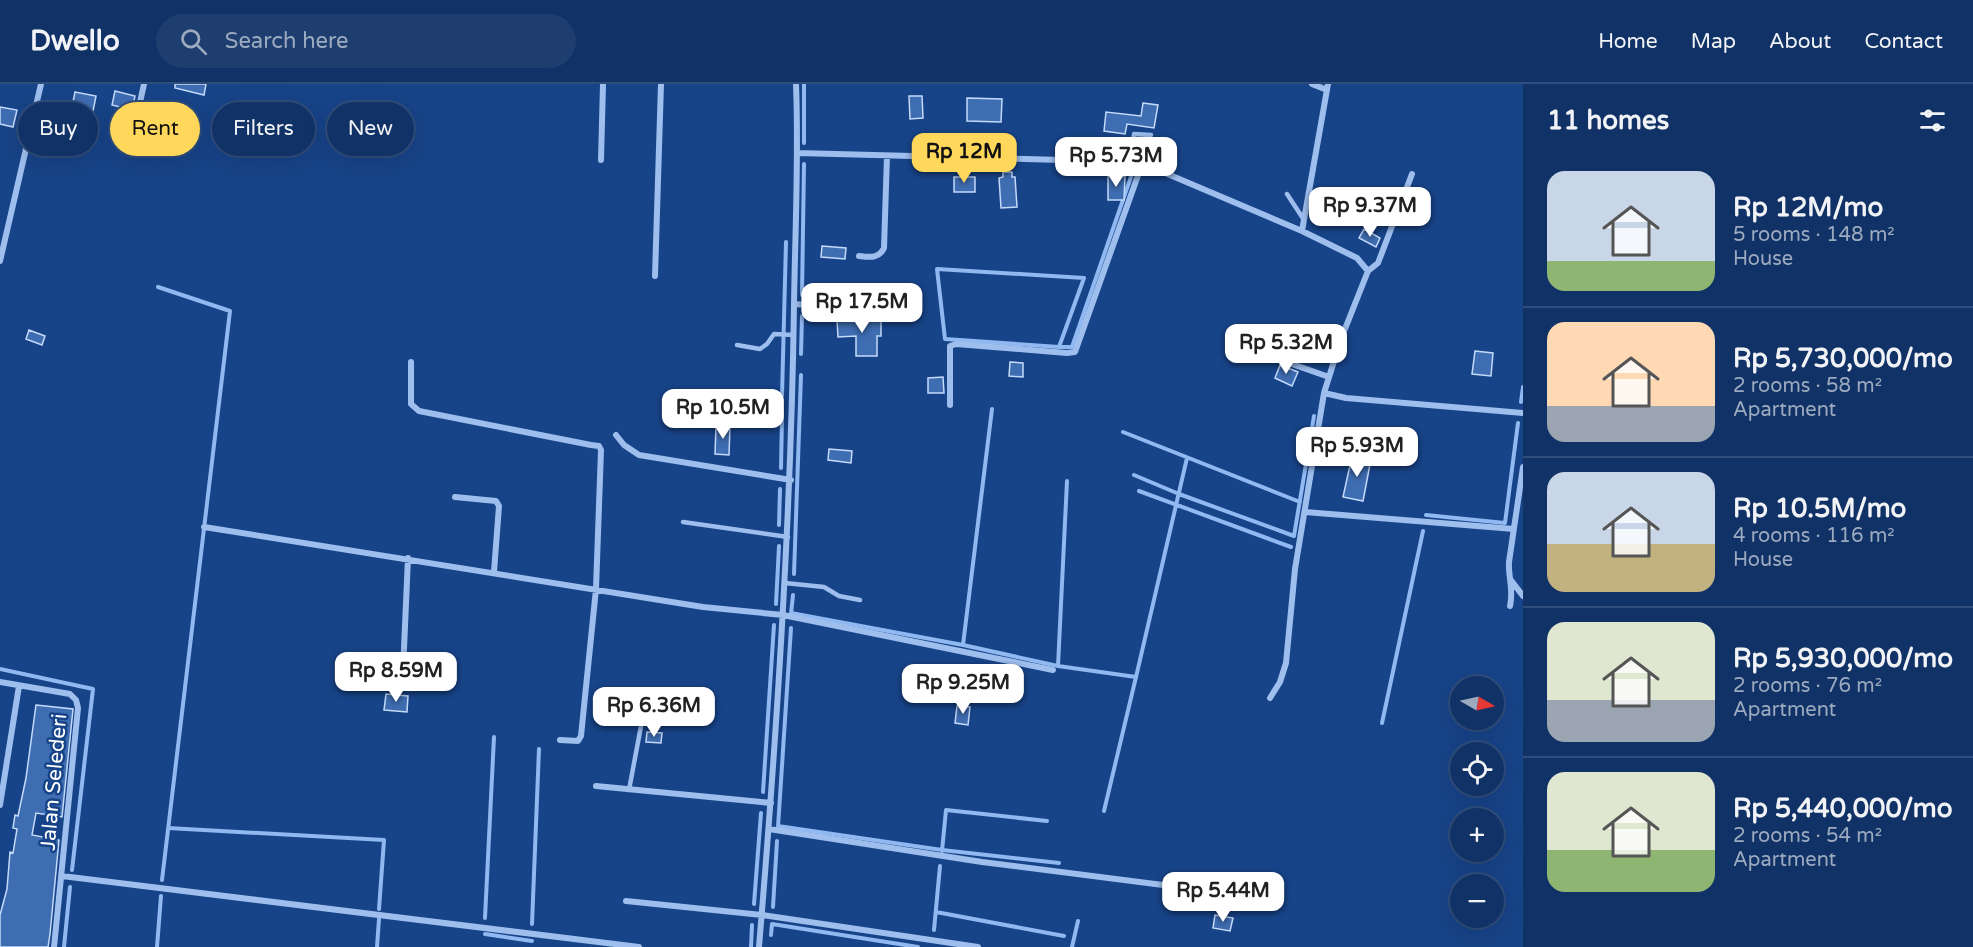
<!DOCTYPE html>
<html lang="en">
<head>
<meta charset="utf-8">
<style>
	:root { --surface:#113266; --page:#1e3e6f; --text:#f1f3f6; --muted:#9caabf; --line:#304d7a; --accent:#ffd85b }
	body { margin:0; font-family:"Varela Round",sans-serif; background:var(--page); color:var(--text); height:100vh; display:flex; flex-direction:column; font-size:22px; white-space:nowrap }
	* { box-sizing:border-box; margin:0 }
	p { font-size:20px; color:var(--muted) }
	.icon { flex:none; width:33px; height:33px; fill:none; stroke:currentColor; stroke-width:2; stroke-linecap:round; stroke-linejoin:round }
	.map { position:relative; flex:1; overflow:hidden }
	.panel { display:flex; flex-direction:column; background:var(--surface); width:450px }
	.panel>* { flex:none }
	.hud { position:absolute; left:18px; top:18px; width:570px; height:54px; display:flex; gap:12px }
	.needle { width:39px; rotate:99deg }
	.fabs { position:absolute; left:1450px; top:592px; display:grid; gap:12px }
	.fabs a { display:grid; place-items:center; width:54px; height:54px; border-radius:50%; background:var(--surface); box-shadow:0 6px 24px #0002,0 0 0 2px var(--line); font-size:30px }
	.price { position:absolute; translate:-50% -51px; padding:0 14px; border-radius:12px; background:#fff; color:#222; font-size:20px; line-height:39px; filter:drop-shadow(0 2px 3px #0008) }
	.price::after { content:''; position:absolute; left:50%; top:36px; width:18px; height:14px; margin-left:-9px; background:inherit; clip-path:polygon(0 0,100% 0,50% 100%) }
	.price.active { background:var(--accent); color:#111 }
	ul { padding:0; list-style:none }
	li { display:flex; align-items:center; gap:18px; height:150px; padding:0 24px }
	li+li { border-top:2px solid var(--line) }
	li span { display:grid; place-items:center; flex:none; width:168px; height:120px; border-radius:18px; color:#555 }
	li>.icon { margin-inline-start:auto }
	span .icon { width:72px; height:72px; fill:#fffc; stroke-width:1 }
	li b { font-size:26px }
	h2 { display:flex; justify-content:space-between; align-items:center; height:72px; padding:0 24px; font-size:26px }
	.chip { padding:0 21px; border-radius:27px; background:var(--surface); box-shadow:0 6px 24px #0002,0 0 0 2px var(--line); font-size:21px; line-height:54px }
	.chip.active { background:var(--accent); color:#111 }
	header { display:flex; align-items:center; gap:36px; box-sizing:border-box; height:84px; padding:0 30px; background:var(--surface); border-bottom:2px solid var(--line) }
	header strong { font-size:28px }
	nav { display:flex; gap:33px; margin-inline-start:auto; font-size:21px }
	.search { width:420px; height:54px; background:var(--page); display:flex; align-items:center; gap:15px; box-sizing:border-box; padding:0 21px; border-radius:33px; color:var(--muted); font-size:22px }
	main { display:flex; flex:1; min-height:0 }
	.map>svg:first-child { display:block }
	.lines { fill:none; stroke-linecap:round; stroke-linejoin:round }
	.stream { stroke:#90b8f1; stroke-width:4 }
	.building { fill:#3f6db2; stroke:#c4dafa; stroke-width:1.5 }
	.lane { stroke:#9ebeee; stroke-width:4.5 }
	.street { stroke:#9ebeee; stroke-width:6 }
	.labels { text-anchor:middle; dominant-baseline:central; stroke-width:5; stroke-linejoin:round; paint-order:stroke }
	.street-label { font-size:21px; fill:#fff; stroke:#174388 }
</style>
</head>
<body>
<header>
<strong>Dwello</strong>
<div class="search"><svg class="icon" aria-label="search" viewBox="0 0 24 24"><circle cx="10" cy="10" r="6"/><path d="M15 15l6 6"/></svg>Search here</div>
<nav><a>Home</a><a>Map</a><a>About</a><a>Contact</a></nav>
</header>
<main>
<div class="map">
<svg width="1523" height="863" viewBox="0 0 1523 863">
	<rect width="100%" height="100%" fill="#174388"/>
	<g class="lines">
		<path class="stream" d="M804,59V0
			M158,203L230,227L162,796
			M802,211L804,80
			M1059,263L1084,194L937,185L945,255L1059,263H1072L1133,87
			M801,270L802,232
			M782,312L786,158
			M1521,318L1523,303
			M992,325L963,561L1058,582
			M1123,348L1300,418
			M781,384L782,333
			M1134,391L1179,410L1294,452L1314,332
			M1067,397L1058,582L1136,593L1187,374
			M1139,407L1291,463
			M1426,431L1505,439L1518,339
			M779,441L780,405
			M794,490L801,291
			M776,520L779,462
			M791,529L963,561
			M791,530L793,511
			M0,585L93,605L72,786
			M1382,639L1423,447
			M763,708L774,541
			M1104,727L1136,593
			M778,742L942,766L1059,779
			M778,743L791,544
			M168,744L384,756L379,825
			M942,767L946,726L1047,737
			M754,820L761,729
			M773,823L777,757
			M936,828L1064,852
			M485,834L494,653
			M532,840L539,665
			M772,840L918,863
			M934,846L940,782
			M485,850L532,857
			M771,851L772,840
			M64,863L70,803
			M157,863L161,812
			M377,863L379,835
			M751,863L752,841
			M1072,863L1078,837"/>
	</g>
	<path class="building" d="M175,0H206L204,11L175,4Z
		M115,7L135,12L132,26L112,21Z
		M75,8L96,12L93,27L72,23Z
		M909,12H922L923,34L910,35Z
		M967,14L1002,15L1001,38L967,37Z
		M1143,19L1158,21L1154,44L1127,40L1125,50L1104,47L1106,28L1141,32Z
		M0,23L17,26L13,43L0,40Z
		M62,45L85,49L83,63L60,59Z
		M1003,88H1012V93H1015L1017,123L1001,124L999,94L1003,93Z
		M1108,92H1125L1124,116H1108Z
		M954,93H975V108H954Z
		M1364,145L1380,154L1376,163L1359,154Z
		M822,162L846,164L845,175L821,173Z
		M881,234V252H877V272H856V252L838,253L837,236Z
		M29,246L45,252L42,261L26,255Z
		M1475,267L1493,269L1491,292L1472,290Z
		M1010,278L1023,279V293L1009,292Z
		M1280,281L1298,288L1292,302L1275,294Z
		M943,293L944,309H928V294Z
		M716,342H730L729,371L715,370Z
		M829,365L852,367L851,379L828,376Z
		M1352,372L1371,375L1363,417L1343,413Z
		M386,610L408,612L407,628L384,626Z
		M36,621L73,625L62,733L36,729L32,751L59,756L50,850L48,863H0V831L7,805L10,768L13,769L17,745L13,744L15,731L18,732L26,694Z
		M957,622L970,623L968,641L955,639Z
		M647,648L662,649L661,659L646,658Z
		M1215,831L1233,834L1230,847L1213,844Z"/>
	<g class="lines">
		<path class="lane" d="M1129,82L1134,50L1151,51
			M1287,110L1304,136
			M737,261L760,265L767,260L774,250L794,251
			M683,438L788,453
			M785,499L824,503L839,512L860,516
			M629,706L644,626"/>
		<path class="street" d="M1312,0L1327,6
			M132,55L144,0
			M797,69L1062,76L1151,83L1302,147L1357,174L1368,187L1341,255L1324,309L1295,485L1286,579L1280,598L1270,614
			M601,76L603,0
			M1302,147L1328,0
			M859,172C869,173 879,175 884,164L887,72
			M0,177L41,0
			M1368,187L1378,179L1412,90
			M655,192L661,0
			M794,220L880,226
			M1238,261L1329,293
			M411,278V320L419,327L591,361L599,362L601,366L596,505L581,652L578,657L560,656
			M1324,309L1346,314L1523,329
			M950,321V262L956,260L1067,269L1075,268L1141,83
			M616,351L624,361L639,371L791,396
			M455,413L496,417L499,422L494,488
			M1305,428L1514,445
			M204,443L703,523L783,531L1053,586
			M1510,495L1523,512
			M1510,522C1514,506 1508,493 1509,478L1523,383
			M0,598L70,610L76,616L78,624L54,863
			M391,600L400,594L403,587L408,474
			M596,702L771,719
			M0,721L19,602
			M769,745L982,778L1210,807
			M62,792L639,863
			M626,817L762,831L978,863
			M759,863C777,649 791,436 794,222C795,148 799,74 796,0"/>
	</g>
	<g class="labels">
		<g class="street-label">
			<text transform="translate(54 698) rotate(-85)">Jalan Selederi</text>
		</g>
	</g>
</svg>
<div class="fabs">
<a><svg class="needle" viewBox="-14 -14 28 28"><path d="M0-13l5 13h-10z" fill="#e53935"/><path d="M0 13l5-13h-10z" fill="#9caabf"/></svg></a>
<a><svg class="icon" aria-label="locate" viewBox="0 0 24 24"><circle cx="12" cy="12" r="6"/><path d="M12 2v4M12 18v4M2 12h4M18 12h4"/></svg></a>
<a>+</a>
<a>−</a>
</div>
<b class="price active" style="left:964px;top:100px">Rp 12M</b>
<b class="price" style="left:1116px;top:104px">Rp 5.73M</b>
<b class="price" style="left:1370px;top:154px">Rp 9.37M</b>
<b class="price" style="left:862px;top:250px">Rp 17.5M</b>
<b class="price" style="left:1286px;top:291px">Rp 5.32M</b>
<b class="price" style="left:723px;top:356px">Rp 10.5M</b>
<b class="price" style="left:1357px;top:394px">Rp 5.93M</b>
<b class="price" style="left:396px;top:619px">Rp 8.59M</b>
<b class="price" style="left:963px;top:631px">Rp 9.25M</b>
<b class="price" style="left:654px;top:654px">Rp 6.36M</b>
<b class="price" style="left:1223px;top:839px">Rp 5.44M</b>
<div class="hud">
<a class="chip">Buy</a>
<a class="chip active">Rent</a>
<a class="chip">Filters</a>
<a class="chip">New</a>
</div>
</div>
<section class="panel">
<h2>11 homes<svg class="icon" aria-label="filters" viewBox="0 0 24 24"><path d="M4 7h16M4 17h16"/><circle cx="9" cy="7" r="2"/><circle cx="15" cy="17" r="2"/></svg></h2>
<ul>
<li><span style="background:linear-gradient(#c9d6e8 75%,#8fb573 0)"><svg class="icon" aria-label="home" viewBox="0 0 24 24"><path d="M3 11l9-7 9 7M6 9v11h12V9"/></svg></span><div><b>Rp 12M/mo</b><p>5 rooms · 148 m²</p><p>House</p></div></li>
<li><span style="background:linear-gradient(#ffd9b3 70%,#9aa5b1 0)"><svg class="icon" aria-label="home" viewBox="0 0 24 24"><path d="M3 11l9-7 9 7M6 9v11h12V9"/></svg></span><div><b>Rp 5,730,000/mo</b><p>2 rooms · 58 m²</p><p>Apartment</p></div></li>
<li><span style="background:linear-gradient(#c9d6e8 60%,#c2b280 0)"><svg class="icon" aria-label="home" viewBox="0 0 24 24"><path d="M3 11l9-7 9 7M6 9v11h12V9"/></svg></span><div><b>Rp 10.5M/mo</b><p>4 rooms · 116 m²</p><p>House</p></div></li>
<li><span style="background:linear-gradient(#dfe7d0 65%,#9aa5b1 0)"><svg class="icon" aria-label="home" viewBox="0 0 24 24"><path d="M3 11l9-7 9 7M6 9v11h12V9"/></svg></span><div><b>Rp 5,930,000/mo</b><p>2 rooms · 76 m²</p><p>Apartment</p></div></li>
<li><span style="background:linear-gradient(#dfe7d0 65%,#8fb573 0)"><svg class="icon" aria-label="home" viewBox="0 0 24 24"><path d="M3 11l9-7 9 7M6 9v11h12V9"/></svg></span><div><b>Rp 5,440,000/mo</b><p>2 rooms · 54 m²</p><p>Apartment</p></div></li>
</ul>
</section>
</main>
</body>
</html>
